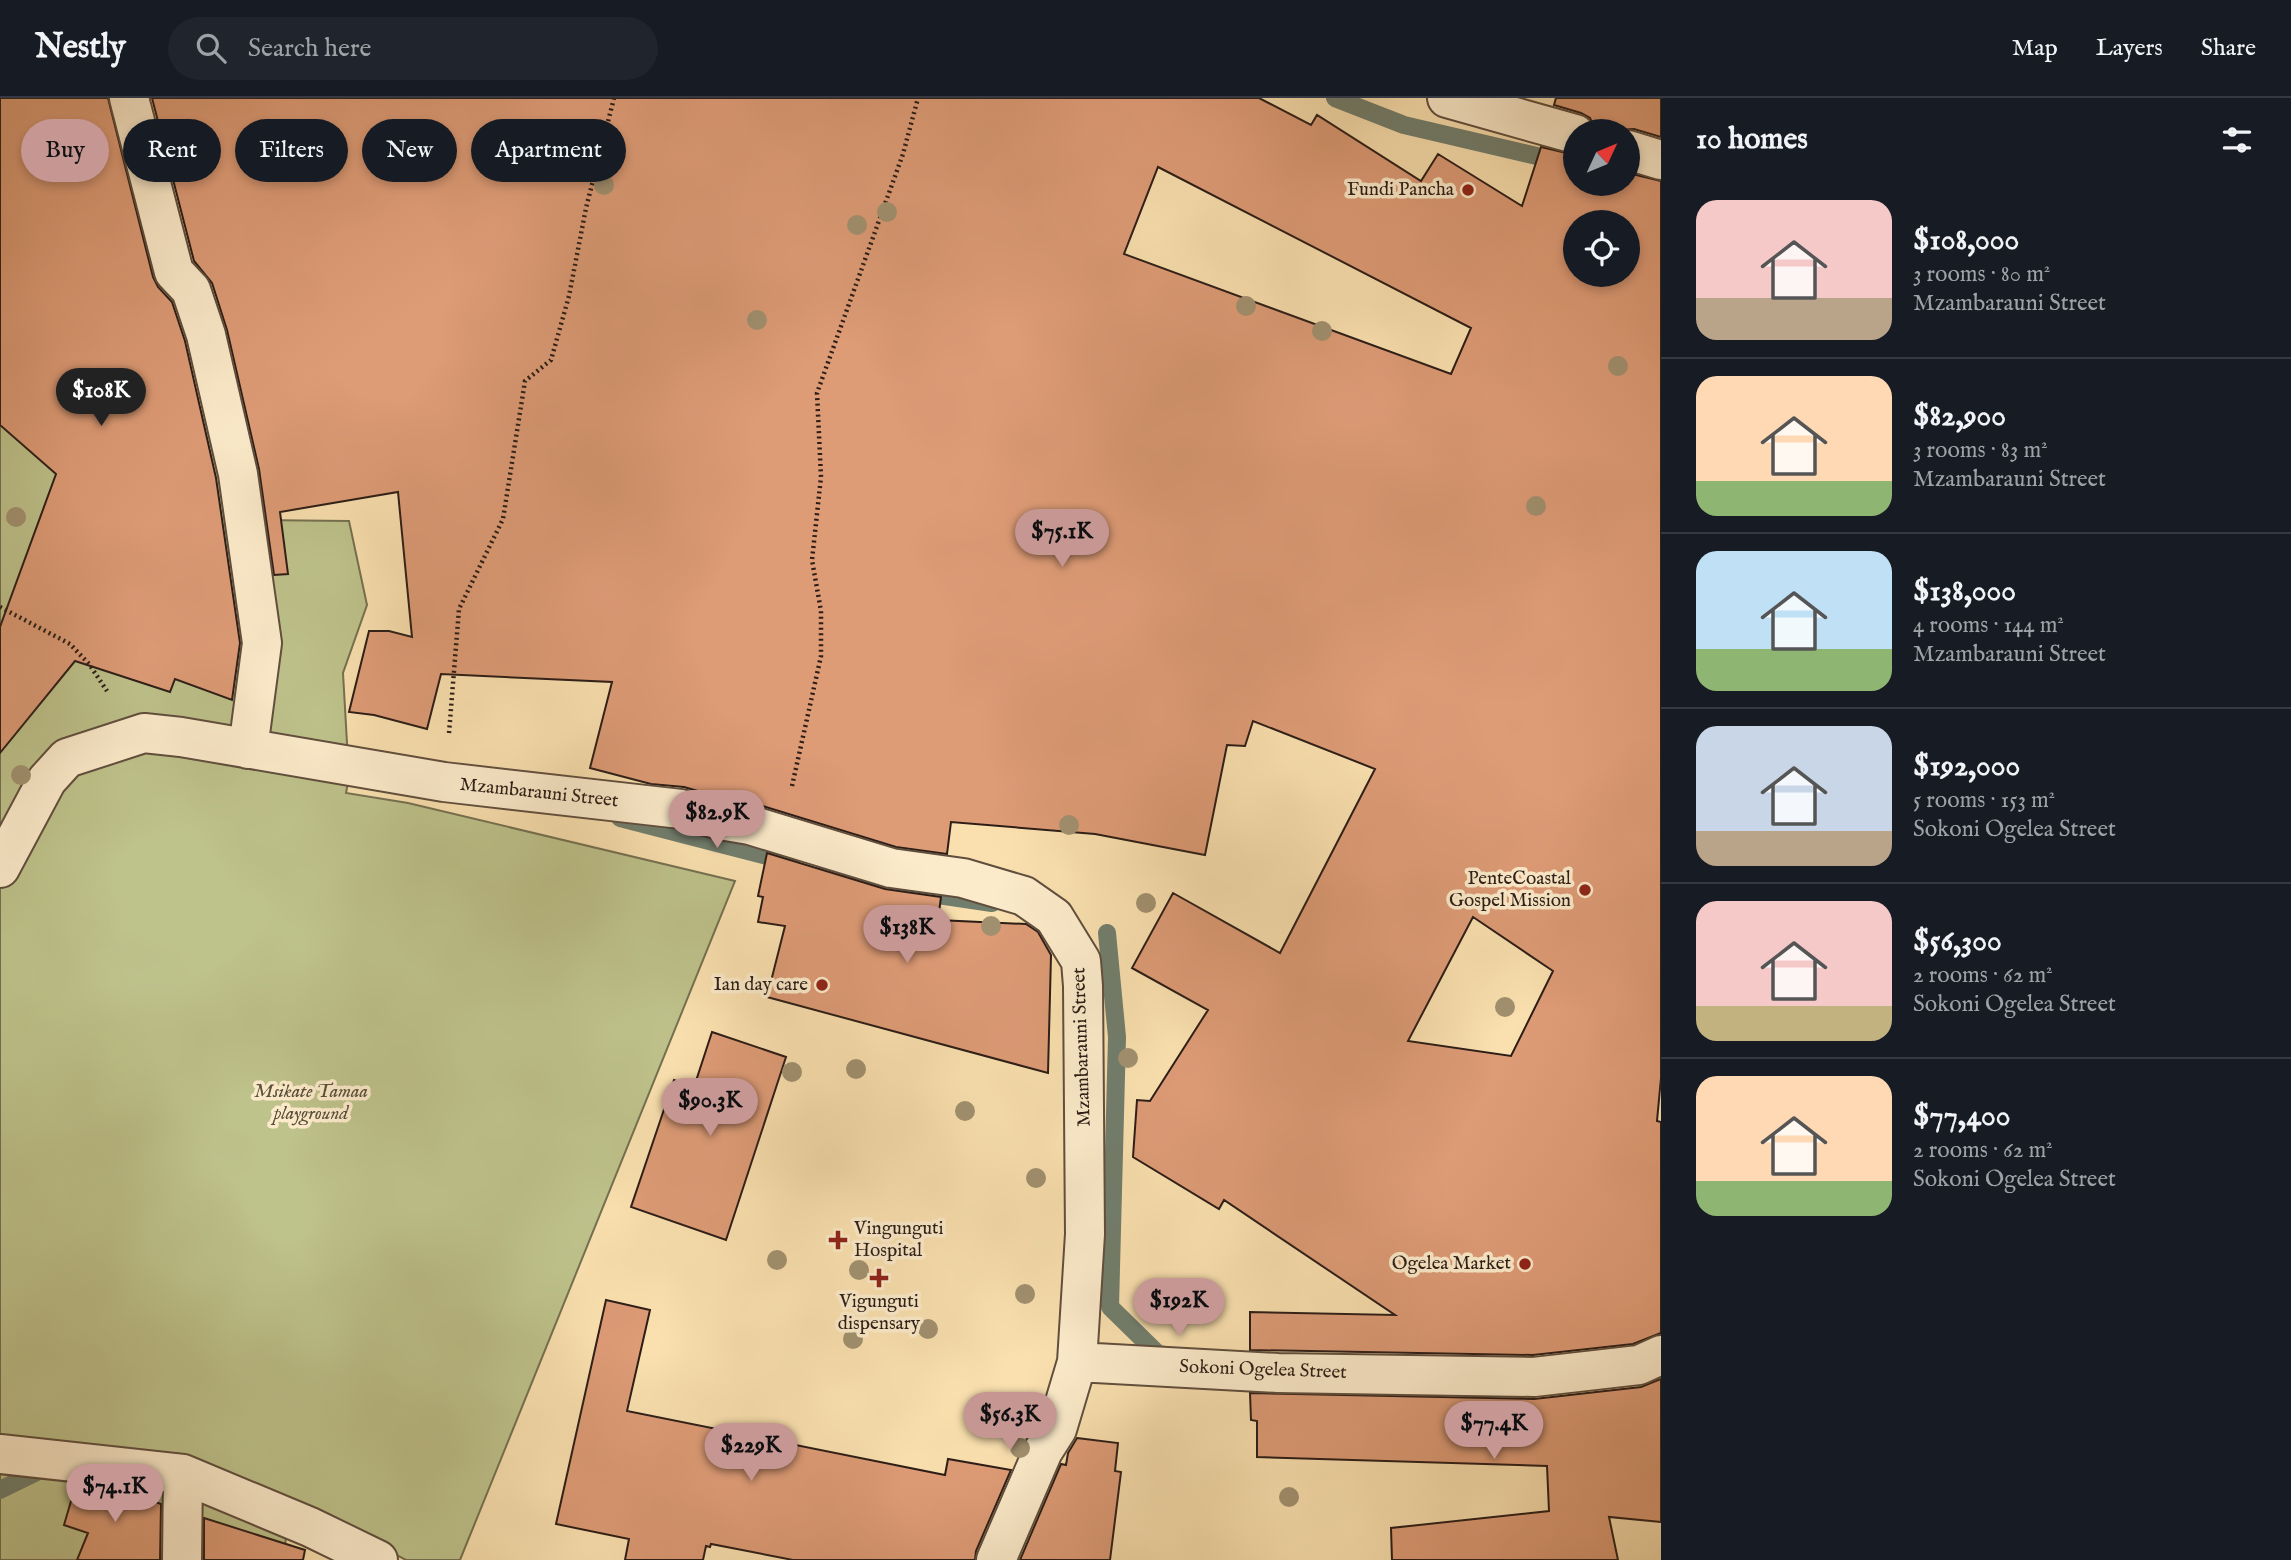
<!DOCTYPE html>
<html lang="en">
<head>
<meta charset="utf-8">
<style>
	:root { --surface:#171b24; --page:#20242c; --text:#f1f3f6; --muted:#9ea1a6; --line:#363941; --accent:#c59692 }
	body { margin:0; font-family:"IM FELL English",serif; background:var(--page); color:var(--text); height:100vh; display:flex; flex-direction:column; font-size:26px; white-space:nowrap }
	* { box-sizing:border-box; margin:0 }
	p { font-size:23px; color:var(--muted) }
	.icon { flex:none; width:38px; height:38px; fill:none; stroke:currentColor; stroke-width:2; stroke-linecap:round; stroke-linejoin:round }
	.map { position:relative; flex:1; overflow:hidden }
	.panel { display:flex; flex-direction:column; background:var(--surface); width:630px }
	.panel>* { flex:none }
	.banner { position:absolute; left:21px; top:21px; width:665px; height:63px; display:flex; gap:14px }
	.needle { width:46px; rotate:46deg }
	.fabs { position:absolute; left:1563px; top:21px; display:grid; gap:14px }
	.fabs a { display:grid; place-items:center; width:77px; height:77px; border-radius:50%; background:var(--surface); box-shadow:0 4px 10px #0003; font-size:35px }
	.price { position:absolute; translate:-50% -60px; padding:0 16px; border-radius:24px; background:var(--accent); color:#111; font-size:23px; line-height:46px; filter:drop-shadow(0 2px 4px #0008) }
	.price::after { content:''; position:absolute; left:50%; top:42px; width:21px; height:16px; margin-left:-10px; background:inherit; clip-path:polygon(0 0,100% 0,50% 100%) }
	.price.on { background:#222; color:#fff }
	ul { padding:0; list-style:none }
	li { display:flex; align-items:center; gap:21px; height:175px; padding:0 35px }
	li+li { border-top:2px solid var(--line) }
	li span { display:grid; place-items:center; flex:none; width:196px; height:140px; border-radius:21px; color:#555 }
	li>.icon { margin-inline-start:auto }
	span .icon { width:84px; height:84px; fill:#fffc; stroke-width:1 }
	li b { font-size:30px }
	h2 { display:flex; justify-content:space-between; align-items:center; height:84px; padding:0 35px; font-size:30px }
	.tag { padding:0 24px; border-radius:32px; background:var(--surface); box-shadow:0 4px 10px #0003; font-size:24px; line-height:63px }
	.tag.on { background:var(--accent); color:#111 }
	header { display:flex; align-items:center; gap:42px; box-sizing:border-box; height:98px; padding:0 35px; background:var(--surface); border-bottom:2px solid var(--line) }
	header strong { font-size:33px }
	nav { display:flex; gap:38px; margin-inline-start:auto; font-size:24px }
	.search { width:490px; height:63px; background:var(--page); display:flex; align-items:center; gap:18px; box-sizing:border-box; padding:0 24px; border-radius:38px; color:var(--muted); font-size:26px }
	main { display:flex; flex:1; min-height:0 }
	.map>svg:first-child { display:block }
	.green { fill:#bec28b; stroke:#757051; stroke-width:2 }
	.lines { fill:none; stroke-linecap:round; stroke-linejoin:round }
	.stream { stroke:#717e6d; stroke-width:18 }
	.building { fill:#dd9b76; stroke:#2c1d17; stroke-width:2; fill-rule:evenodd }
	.minor-casing { stroke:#604e3d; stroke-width:42 }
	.path { stroke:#2c1d17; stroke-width:4.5; stroke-dasharray:2 3.5; stroke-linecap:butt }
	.minor { stroke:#fcebcb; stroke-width:38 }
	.tree { fill:#a1906f }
	.poi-dot { fill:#8f2418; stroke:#fcebcb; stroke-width:2.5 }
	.labels { text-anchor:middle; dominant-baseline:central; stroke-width:7; stroke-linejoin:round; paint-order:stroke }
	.poi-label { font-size:19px; fill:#2c1d17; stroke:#fcebcb; text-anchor:end }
	.street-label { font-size:19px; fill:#2c1d17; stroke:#fcebcb }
	.park-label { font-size:19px; font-style:italic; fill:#584f3a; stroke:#fcebcb }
</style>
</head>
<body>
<header>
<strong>Nestly</strong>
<div class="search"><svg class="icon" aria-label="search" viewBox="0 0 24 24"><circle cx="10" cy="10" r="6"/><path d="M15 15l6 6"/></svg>Search here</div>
<nav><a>Map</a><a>Layers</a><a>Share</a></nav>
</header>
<main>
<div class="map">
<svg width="1661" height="1462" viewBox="0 0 1661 1462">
	<rect width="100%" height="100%" fill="#fae0af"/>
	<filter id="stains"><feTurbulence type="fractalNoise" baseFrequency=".00286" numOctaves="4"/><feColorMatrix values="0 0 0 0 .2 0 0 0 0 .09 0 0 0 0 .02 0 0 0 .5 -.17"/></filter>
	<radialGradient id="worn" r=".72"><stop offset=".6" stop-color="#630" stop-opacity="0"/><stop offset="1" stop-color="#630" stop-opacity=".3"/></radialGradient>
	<path class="green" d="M0,280L77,345L204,308L257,422L349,423L367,507L343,575L349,680L346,695L408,705L735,783L460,1462H406L289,1401L284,1462H0Z"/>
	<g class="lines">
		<path class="stream" d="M1335,0L1404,27L1575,67
			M620,720L790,764
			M824,773L884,789L992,805
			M1107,835L1117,939L1110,1209L1158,1256L1171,1258
			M0,1392L47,1369"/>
	</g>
	<path class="building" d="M0,0H108L153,179L158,189L172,204L185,243L216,380L240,545L232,602L175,581L170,594L75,563L0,655V529L56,376L0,327Z
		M152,0H1259L1311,27L1317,17L1421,83L1438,56L1522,108L1541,49L1575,57V86H1628V75L1661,83V980L1657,1023L1661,1024V1235L1633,1246L1533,1257L1250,1252V1214L1395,1217L1224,1102L1219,1111L1133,1059L1137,1002L1150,1003L1208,912L1132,870L1173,795L1280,855L1375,671L1253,623L1245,648L1227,647L1205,757L1095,736L951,724L947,756L896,749L756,706L725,701L684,689L651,686L590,670L612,584L441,576L427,631L374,617L349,614L369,533H389L412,539L398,394L280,414L288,476L274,477L259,371L227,232L212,185L194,163ZM1158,69L1471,230L1451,276L1124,156ZM1575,124H1628V177H1575ZM1473,819L1553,873L1511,958L1408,943Z
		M1556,0H1661V39L1634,31L1596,33L1590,20L1581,15L1554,7Z
		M767,755L885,791L941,799L938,822L1026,826L1038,834L1051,857L1048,975L767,899L785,828L758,824L763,799L758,798Z
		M712,934L786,959L726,1142L631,1109L674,982L694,989Z
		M606,1202L650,1212L627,1313L945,1377L948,1361L1011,1372L976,1453L975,1462H793L711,1446L710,1449L706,1448L703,1462H625L629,1441L556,1426Z
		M1661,1281V1424L1609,1419L1618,1462H1392L1391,1430L1549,1413L1547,1368L1257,1359V1323L1251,1322L1250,1295L1534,1301L1641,1289Z
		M1077,1340L1118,1345L1115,1373L1121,1374L1110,1462H1020L1061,1366L1066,1367L1068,1355Z
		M76,1386L114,1390L161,1406L160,1462H77L88,1435L64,1427Z
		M204,1420L305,1452L303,1462H204Z"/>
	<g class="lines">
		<g class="minor-casing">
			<path id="minor" d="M129,0L174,174L191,192L206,237L238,376L262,545L248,651
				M1447,0L1575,36
				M1628,52L1661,62
				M0,770L47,682L67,660L144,635L181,639L444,684L681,711L720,722L750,727L891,770L963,780L1024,798L1054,819L1081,863L1083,888L1085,1136L1077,1264L1057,1331L1043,1353L996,1462
				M1077,1264L1278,1275L1534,1279L1639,1267L1661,1257
				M0,1356L183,1376L310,1429L378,1462
				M182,1462L183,1376"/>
		</g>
		<path class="path" d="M0,509L70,546L89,566L107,593
			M449,635L459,511L503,421L525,283L551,262L569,198L586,110L614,0
			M792,688L821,558V513L812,462L821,379L817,295L903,56L918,0"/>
		<use href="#minor" class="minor"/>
	</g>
	<g class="tree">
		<circle cx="604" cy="87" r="10"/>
		<circle cx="887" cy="114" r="10"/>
		<circle cx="857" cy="127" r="10"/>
		<circle cx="1246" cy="208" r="10"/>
		<circle cx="757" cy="222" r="10"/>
		<circle cx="1322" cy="233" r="10"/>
		<circle cx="1618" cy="268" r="10"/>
		<circle cx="1536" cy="408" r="10"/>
		<circle cx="16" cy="419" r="10"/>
		<circle cx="21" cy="677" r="10"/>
		<circle cx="1069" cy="727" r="10"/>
		<circle cx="1146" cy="805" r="10"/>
		<circle cx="991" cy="828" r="10"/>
		<circle cx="1505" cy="909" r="10"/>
		<circle cx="1128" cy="960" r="10"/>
		<circle cx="856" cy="971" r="10"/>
		<circle cx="792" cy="974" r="10"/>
		<circle cx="965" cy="1013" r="10"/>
		<circle cx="1036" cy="1080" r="10"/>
		<circle cx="777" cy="1162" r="10"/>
		<circle cx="859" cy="1172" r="10"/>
		<circle cx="1025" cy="1196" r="10"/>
		<circle cx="928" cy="1231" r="10"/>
		<circle cx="853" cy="1241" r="10"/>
		<circle cx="1020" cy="1350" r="10"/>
		<circle cx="1289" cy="1399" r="10"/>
	</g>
	<g class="poi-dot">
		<circle cx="1468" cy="92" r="7"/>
		<circle cx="1585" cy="792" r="7"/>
		<circle cx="822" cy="887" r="7"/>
		<path d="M834.5 1131.5h7v7h7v7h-7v7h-7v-7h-7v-7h7z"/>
		<circle cx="1525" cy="1166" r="7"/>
		<path d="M875.5 1169.5h7v7h7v7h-7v7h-7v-7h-7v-7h7z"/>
	</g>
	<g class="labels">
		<g class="poi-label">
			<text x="1454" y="92">Fundi Pancha</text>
			<text x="1571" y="781">PenteCoastal<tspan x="1571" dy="22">Gospel Mission</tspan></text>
			<text x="808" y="887">Ian day care</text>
			<text x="854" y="1131" text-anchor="start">Vingunguti<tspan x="854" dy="22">Hospital</tspan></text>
			<text x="1511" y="1166">Ogelea Market</text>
			<text x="879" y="1204" text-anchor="middle">Vigunguti<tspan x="879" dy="22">dispensary</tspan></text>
		</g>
		<g class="street-label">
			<text transform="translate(539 695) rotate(6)">Mzambarauni Street</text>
			<text transform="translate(1082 949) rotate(-92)">Mzambarauni Street</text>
			<text transform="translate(1263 1272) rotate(2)">Sokoni Ogelea Street</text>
		</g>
		<g class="park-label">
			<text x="311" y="994">Msikate Tamaa<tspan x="311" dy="22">playground</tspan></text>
		</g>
	</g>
	<rect width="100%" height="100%" filter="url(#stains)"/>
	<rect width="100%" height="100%" fill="url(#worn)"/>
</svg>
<div class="fabs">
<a><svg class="needle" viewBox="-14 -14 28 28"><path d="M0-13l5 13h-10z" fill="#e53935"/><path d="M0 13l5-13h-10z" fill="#9ea1a6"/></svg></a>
<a><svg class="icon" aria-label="locate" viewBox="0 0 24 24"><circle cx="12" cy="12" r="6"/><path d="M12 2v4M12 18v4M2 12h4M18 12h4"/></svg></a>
</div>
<b class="price on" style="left:101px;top:330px">$108K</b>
<b class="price" style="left:1062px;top:471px">$75.1K</b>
<b class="price" style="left:717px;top:752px">$82.9K</b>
<b class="price" style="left:907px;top:867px">$138K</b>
<b class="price" style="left:710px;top:1040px">$90.3K</b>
<b class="price" style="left:1179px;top:1240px">$192K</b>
<b class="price" style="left:1010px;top:1354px">$56.3K</b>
<b class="price" style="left:1494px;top:1363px">$77.4K</b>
<b class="price" style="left:751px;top:1385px">$229K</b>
<b class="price" style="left:115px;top:1426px">$74.1K</b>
<div class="banner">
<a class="tag on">Buy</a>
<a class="tag">Rent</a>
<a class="tag">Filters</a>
<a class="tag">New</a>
<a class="tag">Apartment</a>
</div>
</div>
<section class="panel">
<h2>10 homes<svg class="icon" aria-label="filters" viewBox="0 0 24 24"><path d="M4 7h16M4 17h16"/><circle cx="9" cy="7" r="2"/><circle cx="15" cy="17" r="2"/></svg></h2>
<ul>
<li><span style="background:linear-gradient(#f6c9c9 70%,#b9a48a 0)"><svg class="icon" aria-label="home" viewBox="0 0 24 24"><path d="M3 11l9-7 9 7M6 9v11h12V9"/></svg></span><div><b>$108,000</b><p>3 rooms · 80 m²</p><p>Mzambarauni Street</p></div></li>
<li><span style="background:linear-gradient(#ffd9b3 75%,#8fb573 0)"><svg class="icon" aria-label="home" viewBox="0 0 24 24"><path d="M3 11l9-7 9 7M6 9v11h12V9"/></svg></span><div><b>$82,900</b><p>3 rooms · 83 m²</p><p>Mzambarauni Street</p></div></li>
<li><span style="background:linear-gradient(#bfe0f5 70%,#8fb573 0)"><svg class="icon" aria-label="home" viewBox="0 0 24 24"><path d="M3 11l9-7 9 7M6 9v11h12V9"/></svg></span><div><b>$138,000</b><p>4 rooms · 144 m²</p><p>Mzambarauni Street</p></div></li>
<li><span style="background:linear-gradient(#c9d6e8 75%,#b9a48a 0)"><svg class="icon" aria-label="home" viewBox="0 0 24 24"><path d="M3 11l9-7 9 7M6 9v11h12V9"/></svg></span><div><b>$192,000</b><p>5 rooms · 153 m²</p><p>Sokoni Ogelea Street</p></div></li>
<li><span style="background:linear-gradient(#f6c9c9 75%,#c2b280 0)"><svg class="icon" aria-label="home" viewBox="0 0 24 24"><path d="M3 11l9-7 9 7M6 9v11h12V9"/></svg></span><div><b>$56,300</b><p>2 rooms · 62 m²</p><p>Sokoni Ogelea Street</p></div></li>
<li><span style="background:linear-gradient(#ffd9b3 75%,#8fb573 0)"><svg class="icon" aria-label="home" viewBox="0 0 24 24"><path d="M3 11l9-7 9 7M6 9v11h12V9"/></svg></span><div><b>$77,400</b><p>2 rooms · 62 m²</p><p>Sokoni Ogelea Street</p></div></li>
</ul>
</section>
</main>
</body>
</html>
